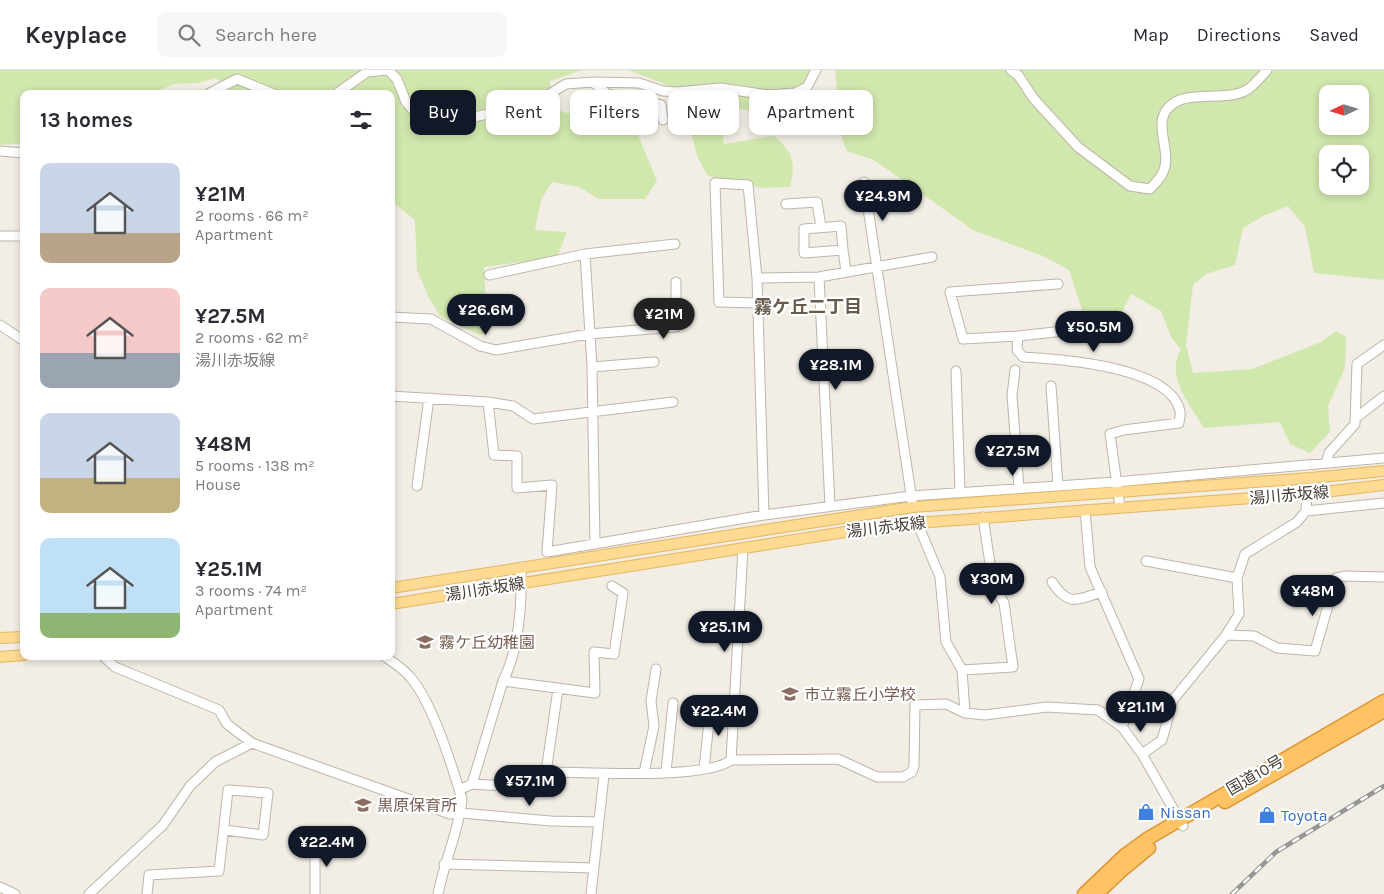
<!DOCTYPE html>
<html lang="en">
<head>
<meta charset="utf-8">
<style>
	:root { --surface:#fff; --page:#f7f7f7; --text:#2b2b33; --muted:#7c7c81; --line:#e1e1e2; --accent:#111827 }
	body { margin:0; font-family:Karla,"Noto Sans JP",sans-serif; background:var(--page); color:var(--text); height:100vh; display:flex; flex-direction:column; font-size:19px; white-space:nowrap }
	* { box-sizing:border-box; margin:0 }
	p { font-size:16px; color:var(--muted) }
	.icon { flex:none; width:28px; height:28px; fill:none; stroke:currentColor; stroke-width:2; stroke-linecap:round; stroke-linejoin:round }
	.map { position:relative; flex:1; overflow:hidden }
	.panel { position:absolute; left:20px; top:20px; width:375px; height:570px; display:flex; flex-direction:column; background:var(--surface); border-radius:10px; box-shadow:0 2px 8px #0003 }
	.panel>* { flex:none }
	.top-card { position:absolute; left:410px; top:20px; width:475px; height:45px; display:flex; gap:10px }
	.needle { width:32px; rotate:266deg }
	.controls { position:absolute; left:1319px; top:15px; display:grid; gap:10px }
	.controls a { display:grid; place-items:center; width:50px; height:50px; border-radius:10px; background:var(--surface); box-shadow:0 2px 8px #0003; font-size:25px }
	.price { position:absolute; translate:-50% -42px; padding:0 11px; border-radius:18px; background:var(--accent); color:#fff; font-size:16px; line-height:32px; filter:drop-shadow(0 1px 2px #0008) }
	.price::after { content:''; position:absolute; left:50%; top:30px; width:15px; height:11px; margin-left:-8px; background:inherit; clip-path:polygon(0 0,100% 0,50% 100%) }
	.price.on { background:#222; color:#fff }
	ul { padding:0; list-style:none }
	li { display:flex; align-items:center; gap:15px; height:125px; padding:0 20px }
	li span { display:grid; place-items:center; flex:none; width:140px; height:100px; border-radius:10px; color:#555 }
	li>.icon { margin-inline-start:auto }
	span .icon { width:60px; height:60px; fill:#fffc; stroke-width:1 }
	li b { font-size:21px }
	h2 { display:flex; justify-content:space-between; align-items:center; height:60px; padding:0 20px; font-size:21px }
	.chip { padding:0 18px; border-radius:10px; background:var(--surface); box-shadow:0 2px 8px #0003; font-size:18px; line-height:45px }
	.chip.on { background:var(--accent); color:#fff }
	header { display:flex; align-items:center; gap:30px; box-sizing:border-box; height:70px; padding:0 25px; background:var(--surface); border-bottom:1px solid var(--line) }
	header strong { font-size:24px }
	nav { display:flex; gap:28px; margin-inline-start:auto; font-size:18px }
	.search { width:350px; height:45px; background:var(--page); display:flex; align-items:center; gap:12px; box-sizing:border-box; padding:0 18px; border-radius:10px; color:var(--muted); font-size:19px }
	.map>svg:first-child { display:block }
	.green { fill:#d0e7ad; fill-rule:evenodd }
	.lines { fill:none; stroke-linecap:round; stroke-linejoin:round }
	.minor-casing { stroke:#beb5a8; stroke-width:11 }
	.major-casing { stroke:#e3b662; stroke-width:12 }
	.highway-casing { stroke:#dd9634; stroke-width:15 }
	.minor { stroke:#fff; stroke-width:9 }
	.major { stroke:#feda92; stroke-width:10 }
	.highway { stroke:#fec365; stroke-width:12 }
	.rail-casing { stroke:#959595; stroke-width:4.5 }
	.rail { stroke:#fff; stroke-width:2.5; stroke-dasharray:8; stroke-linecap:butt }
	.labels { text-anchor:middle; dominant-baseline:central; stroke-width:4.5; stroke-linejoin:round; paint-order:stroke }
	.street-label { font-size:16px; fill:#453e35; stroke:#fff }
	.education-label { font-size:16px; fill:#785e54; stroke:#fff; text-anchor:start }
	.shop-label { font-size:16px; fill:#366cbe; stroke:#fff; text-anchor:start }
	.neighbourhood-label { font-size:18px; font-weight:bold; fill:#685b4c; stroke:#fff }
</style>
</head>
<body>
<header>
<strong>Keyplace</strong>
<div class="search"><svg class="icon" aria-label="search" viewBox="0 0 24 24"><circle cx="10" cy="10" r="6"/><path d="M15 15l6 6"/></svg>Search here</div>
<nav><a>Map</a><a>Directions</a><a>Saved</a></nav>
</header>
<div class="map">
<svg width="1384" height="824" viewBox="0 0 1384 824">
	<rect width="100%" height="100%" fill="#f2eee5"/>
	<path class="green" d="M0,0H582L550,11L551,38L567,43H629L657,111L645,129H599L579,117L552,112L541,130L535,160L567,162L557,187L484,197L487,262L479,265L440,246L428,226L417,200L415,150L391,131V24H236L216,8L198,13L174,14L150,24H24V73L3,75L0,74Z
		M628,0H813L797,48L781,53L761,43L731,37L720,51L724,74L774,66C793,82 796,93 790,117L763,118L708,106L697,86L684,31L663,13Z
		M835,0H1384V210L1314,203L1305,157L1288,136L1263,146L1243,158L1235,195L1206,204L1193,215L1186,275L1193,303L1252,299L1321,272L1336,261L1346,267L1345,298L1328,336L1330,362L1310,383L1290,374L1280,352L1204,358C1190,334 1165,307 1181,279L1172,269L1161,241L1131,224L1110,267L1089,261L1069,200L1043,186L973,160L874,90L847,81L842,69ZM1328,24H1360V56H1328ZM1328,84H1360V116H1328Z"/>
	<g class="lines">
		<g class="minor-casing">
			<path id="minor" d="M388,0L397,9L406,32L421,49L442,54L511,39L543,28L566,14L593,12L639,13L663,21L677,22L720,18L768,25L795,23L807,17L816,0
				M1011,0L1018,5L1034,29L1078,77L1130,116L1150,119C1154,114 1160,109 1162,104C1174,83 1152,56 1168,38C1184,19 1222,32 1245,21C1253,17 1261,7 1267,0
				M593,12L607,24L661,35L663,50
				M208,24L237,9L274,24
				M336,24L367,2L386,0
				M0,81L24,83
				M864,112L912,431
				M786,134L817,132L821,157
				M0,166H24
				M843,180L841,156L804,159V183L843,180L846,201
				M585,184L592,297L595,474
				M489,205L585,184L675,174
				M819,207L830,436
				M757,208L748,115L715,113L719,232L758,233
				M1058,214L950,222L963,269L1018,266L1017,280L1023,287C1060,289 1170,296 1180,341C1181,344 1179,350 1179,353L1124,360L1110,364L1120,437
				M391,247L431,249L480,276L496,280L589,264L676,257V212
				M0,255L24,271
				M1018,266L1064,261
				M592,297L654,292
				M1015,300L1012,325L1019,418
				M956,301L960,422
				M1051,316L1058,416
				M391,326L488,332L513,336L533,349L673,332
				M488,332L494,385L517,386V418L552,415L547,482L764,445L911,426L1116,412L1384,388
				M1357,347L1384,326
				M1326,393L1329,383L1355,354L1357,294L1384,275
				M417,416L429,328
				M1085,440L1090,497L1139,609L1122,657
				M1306,441L1384,433
				M764,445L757,208L819,207L932,187
				M917,452L940,507L946,572L962,600L965,643
				M1146,491L1237,508
				M1052,512C1069,537 1076,530 1102,522
				M1226,565L1254,566L1277,578L1315,581L1336,508L1344,506L1384,507
				M103,586L115,597L219,640L227,654L252,673L450,744L461,743L551,751L599,752
				M384,586C394,593 404,599 411,608C433,634 452,696 462,729C459,761 444,792 438,824
				M962,600L1013,597L1004,533L993,514L983,447
				M503,611L595,623L594,582L614,584L623,523L612,516
				M1142,684L1162,670L1173,630L1226,565L1239,544L1237,508L1245,484L1297,452L1306,441L1307,424
				M731,690L743,478
				M704,699L711,633
				M546,702L558,619
				M666,702L673,633
				M644,703L654,656L651,631L656,599
				M472,714C490,715 510,717 529,713C536,711 541,703 549,702C585,702 706,710 731,690L838,689L877,707H903L912,702L914,696L915,635L946,634L965,643L985,645L1047,637L1098,640L1122,657L1142,684L1183,756
				M459,720L472,714L503,611C520,577 522,534 521,497
				M444,794L594,798
				M0,817L15,824
				M89,824L163,755L190,716L215,692L252,673
				M147,824L149,805L219,801L228,720L268,723L263,765L225,760
				M315,824V772
				M591,824L604,705"/>
		</g>
		<g class="major-casing">
			<path id="major" d="M391,518L913,437L1310,408L1384,401
				M391,534L889,455L1307,424L1384,415
				M0,568L24,567
				M0,587L24,585"/>
		</g>
		<g class="highway-casing">
			<path id="highway" d="M1225,732L1384,641
				M1084,824L1125,785L1147,769L1384,631
				M1097,824L1120,802L1149,778"/>
		</g>
		<use href="#minor" class="minor"/>
		<use href="#major" class="major"/>
		<use href="#highway" class="highway"/>
		<g class="rail-casing">
			<path id="rail" d="M1232,824L1276,782L1384,716"/>
		</g>
		<use href="#rail" class="rail"/>
	</g>
	<defs>
		<g id="school-bare" transform="scale(1.35)"><path d="M0-5L7-2L0 1L-7-2ZM-4 1L0 2.5L4 1V4Q0 6-4 4Z" fill="#8d6e63" stroke="#fff" stroke-width="2.5" paint-order="stroke"/></g>
		<g id="shop-bare" transform="scale(1.35)"><path d="M-5-2.5h2.3a2.7 3.5 0 0 1 5.4 0H5L5.5 6h-11ZM-1.5-2.5h3a1.5 2.3 0 0 0-3 0Z" fill="#3f7fe0" stroke="#fff" stroke-width="2.5" paint-order="stroke"/></g>
	</defs>
	<g fill-rule="evenodd">
		<use href="#school-bare" x="425" y="572"/>
		<use href="#school-bare" x="790" y="624"/>
		<use href="#school-bare" x="363" y="735"/>
		<use href="#shop-bare" x="1146" y="742"/>
		<use href="#shop-bare" x="1267" y="745"/>
	</g>
	<g class="labels">
		<g class="street-label">
			<text transform="translate(1289 425) rotate(-5)">湯川赤坂線</text>
			<text transform="translate(886 457) rotate(-7)">湯川赤坂線</text>
			<text transform="translate(485 519) rotate(-9)">湯川赤坂線</text>
			<text transform="translate(1255 705) rotate(-30)">国道10号</text>
		</g>
		<g class="education-label">
			<text x="439" y="572">霧ケ丘幼稚園</text>
			<text x="804" y="624">市立霧丘小学校</text>
			<text x="377" y="735">黒原保育所</text>
		</g>
		<g class="shop-label">
			<text x="1160" y="742">Nissan</text>
			<text x="1281" y="745">Toyota</text>
		</g>
		<g class="neighbourhood-label">
			<text x="808" y="237">霧ケ丘二丁目</text>
		</g>
	</g>
</svg>
<div class="controls">
<a><svg class="needle" viewBox="-14 -14 28 28"><path d="M0-13l5 13h-10z" fill="#e53935"/><path d="M0 13l5-13h-10z" fill="#7c7c81"/></svg></a>
<a><svg class="icon" aria-label="locate" viewBox="0 0 24 24"><circle cx="12" cy="12" r="6"/><path d="M12 2v4M12 18v4M2 12h4M18 12h4"/></svg></a>
</div>
<b class="price" style="left:883px;top:152px">¥24.9M</b>
<b class="price" style="left:486px;top:266px">¥26.6M</b>
<b class="price on" style="left:664px;top:270px">¥21M</b>
<b class="price" style="left:1094px;top:283px">¥50.5M</b>
<b class="price" style="left:836px;top:321px">¥28.1M</b>
<b class="price" style="left:1013px;top:407px">¥27.5M</b>
<b class="price" style="left:992px;top:535px">¥30M</b>
<b class="price" style="left:1313px;top:547px">¥48M</b>
<b class="price" style="left:725px;top:583px">¥25.1M</b>
<b class="price" style="left:1141px;top:663px">¥21.1M</b>
<b class="price" style="left:719px;top:667px">¥22.4M</b>
<b class="price" style="left:530px;top:737px">¥57.1M</b>
<b class="price" style="left:327px;top:798px">¥22.4M</b>
<div class="top-card">
<a class="chip on">Buy</a>
<a class="chip">Rent</a>
<a class="chip">Filters</a>
<a class="chip">New</a>
<a class="chip">Apartment</a>
</div>
<section class="panel">
<h2>13 homes<svg class="icon" aria-label="filters" viewBox="0 0 24 24"><path d="M4 7h16M4 17h16"/><circle cx="9" cy="7" r="2"/><circle cx="15" cy="17" r="2"/></svg></h2>
<ul>
<li><span style="background:linear-gradient(#c9d6e8 70%,#b9a48a 0)"><svg class="icon" aria-label="home" viewBox="0 0 24 24"><path d="M3 11l9-7 9 7M6 9v11h12V9"/></svg></span><div><b>¥21M</b><p>2 rooms · 66 m²</p><p>Apartment</p></div></li>
<li><span style="background:linear-gradient(#f6c9c9 65%,#9aa5b1 0)"><svg class="icon" aria-label="home" viewBox="0 0 24 24"><path d="M3 11l9-7 9 7M6 9v11h12V9"/></svg></span><div><b>¥27.5M</b><p>2 rooms · 62 m²</p><p>湯川赤坂線</p></div></li>
<li><span style="background:linear-gradient(#c9d6e8 65%,#c2b280 0)"><svg class="icon" aria-label="home" viewBox="0 0 24 24"><path d="M3 11l9-7 9 7M6 9v11h12V9"/></svg></span><div><b>¥48M</b><p>5 rooms · 138 m²</p><p>House</p></div></li>
<li><span style="background:linear-gradient(#bfe0f5 75%,#8fb573 0)"><svg class="icon" aria-label="home" viewBox="0 0 24 24"><path d="M3 11l9-7 9 7M6 9v11h12V9"/></svg></span><div><b>¥25.1M</b><p>3 rooms · 74 m²</p><p>Apartment</p></div></li>
</ul>
</section>
</div>
</body>
</html>
